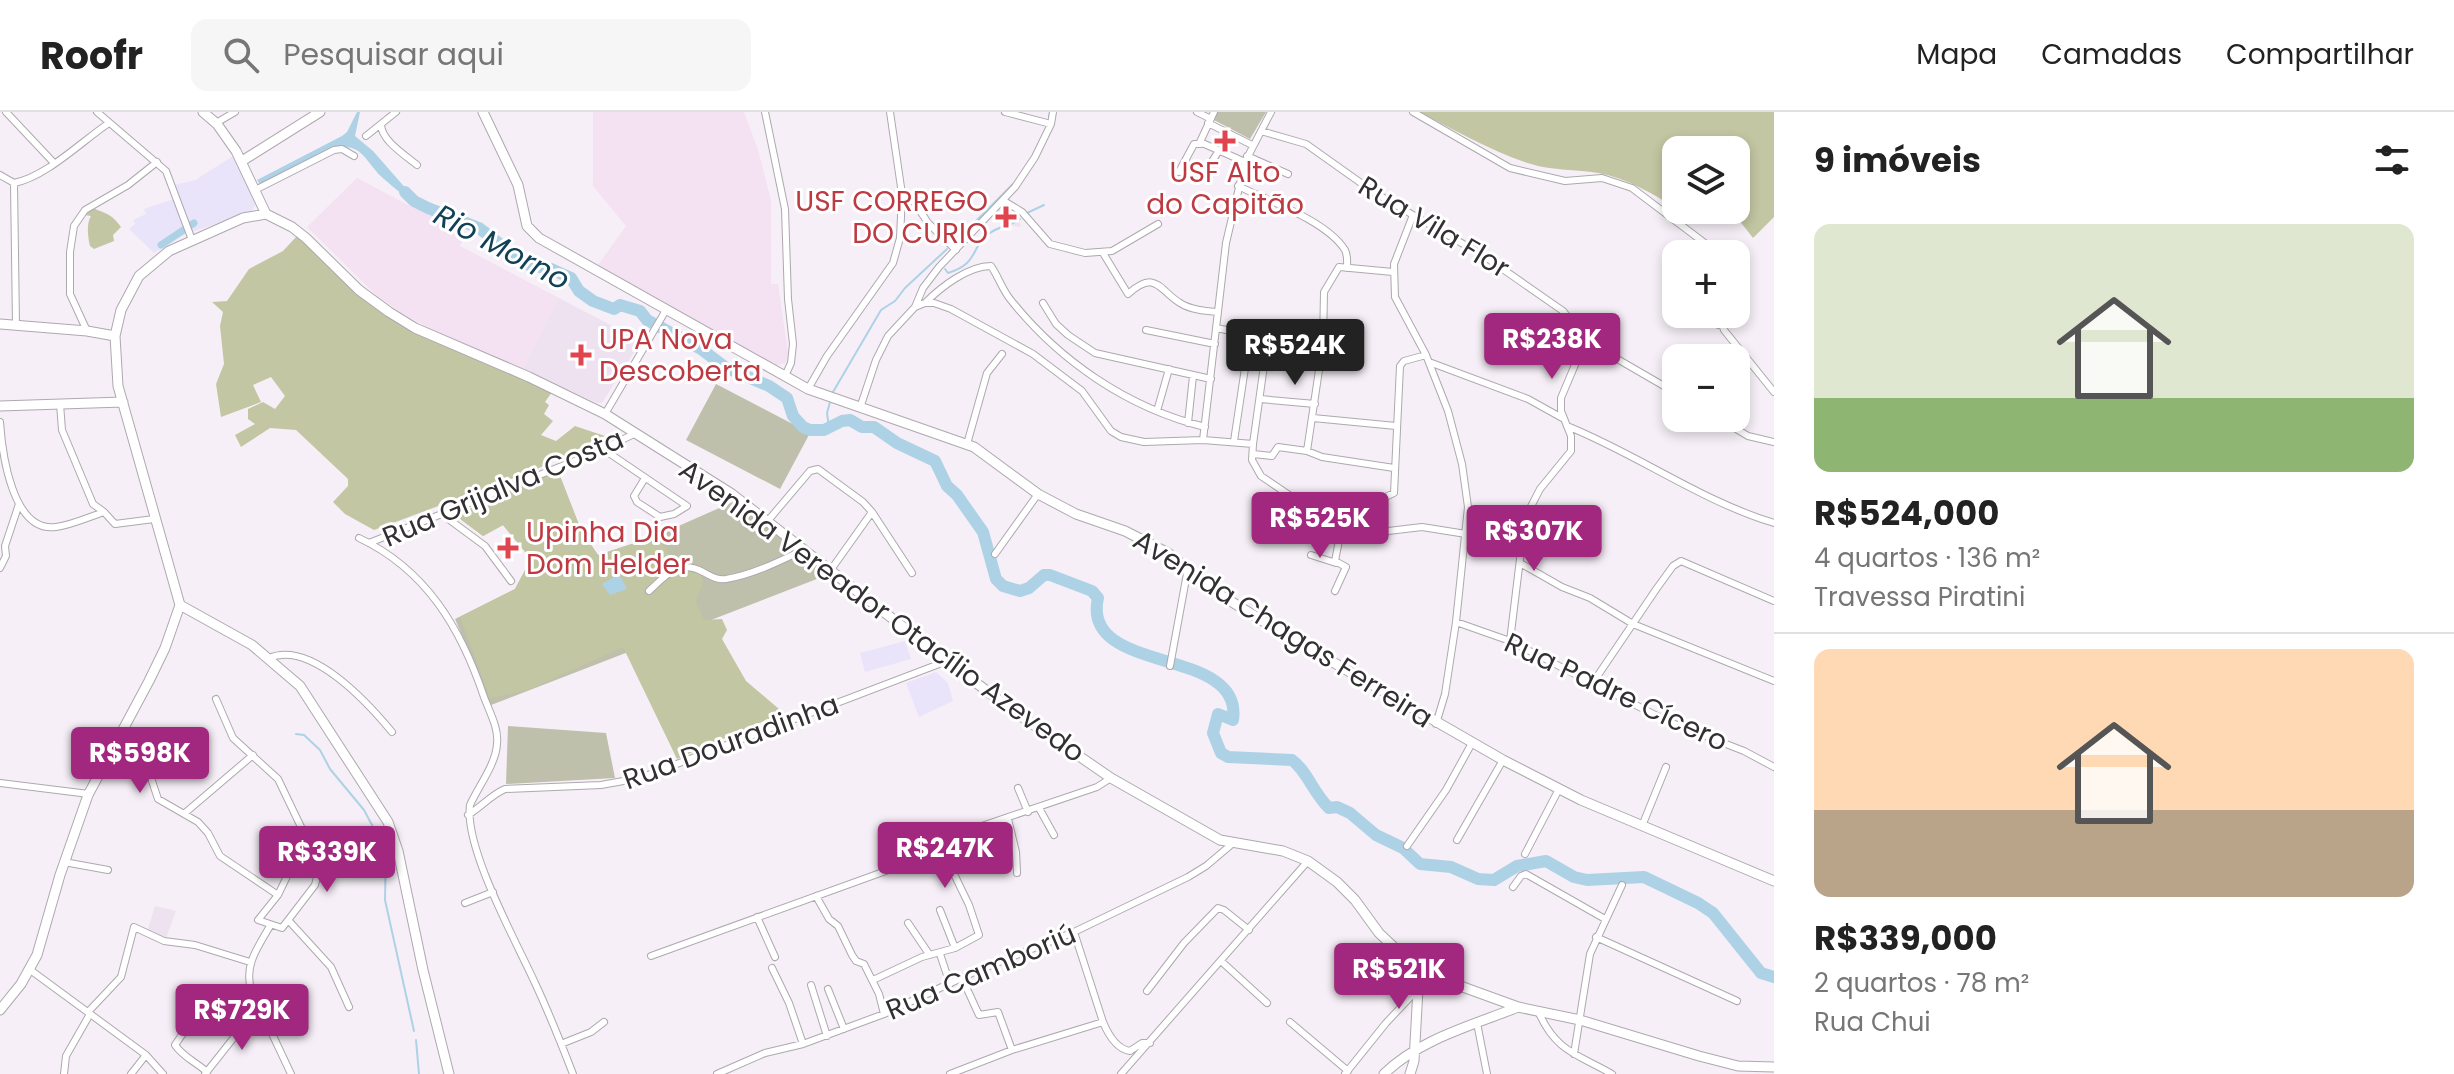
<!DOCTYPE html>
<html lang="pt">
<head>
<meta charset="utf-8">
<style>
	:root { --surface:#fff; --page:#f6f6f6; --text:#222; --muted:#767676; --line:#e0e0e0; --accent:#a1287e }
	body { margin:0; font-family:Poppins,sans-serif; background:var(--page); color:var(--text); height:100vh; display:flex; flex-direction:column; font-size:30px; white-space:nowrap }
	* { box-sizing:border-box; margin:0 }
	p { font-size:26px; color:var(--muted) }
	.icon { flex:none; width:44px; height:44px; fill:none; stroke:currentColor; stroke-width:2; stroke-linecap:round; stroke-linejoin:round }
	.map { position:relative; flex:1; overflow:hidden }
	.details { display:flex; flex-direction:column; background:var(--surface); width:680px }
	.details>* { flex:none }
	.fabs { position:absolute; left:1662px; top:24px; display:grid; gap:16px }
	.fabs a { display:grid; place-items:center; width:88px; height:88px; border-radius:16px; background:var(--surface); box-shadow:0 4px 12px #0003; font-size:40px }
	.price { position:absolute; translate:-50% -68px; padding:0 18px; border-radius:8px; background:var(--accent); color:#fff; font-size:26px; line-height:52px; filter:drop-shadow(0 2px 4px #0008) }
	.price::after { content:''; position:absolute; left:50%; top:48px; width:24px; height:18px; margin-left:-12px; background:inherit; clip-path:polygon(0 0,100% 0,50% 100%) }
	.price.active { background:#222; color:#fff }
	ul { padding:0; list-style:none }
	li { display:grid; align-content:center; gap:16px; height:424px; padding:0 40px }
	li+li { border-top:2px solid var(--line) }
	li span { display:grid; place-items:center; height:248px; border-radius:16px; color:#555 }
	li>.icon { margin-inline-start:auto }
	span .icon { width:144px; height:144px; fill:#fffc; stroke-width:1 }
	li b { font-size:34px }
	h2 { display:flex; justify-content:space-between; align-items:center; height:96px; padding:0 40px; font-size:34px }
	header { display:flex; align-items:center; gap:48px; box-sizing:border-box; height:112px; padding:0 40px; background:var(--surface); border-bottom:2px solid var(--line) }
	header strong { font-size:38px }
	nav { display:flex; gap:44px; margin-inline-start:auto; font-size:28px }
	.search { width:560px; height:72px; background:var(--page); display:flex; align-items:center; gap:20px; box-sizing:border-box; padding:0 28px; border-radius:16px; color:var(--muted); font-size:30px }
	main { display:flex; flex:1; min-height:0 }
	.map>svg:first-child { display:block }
	.commercial { fill:#e9e4fa }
	.industrial { fill:#f4e1f1 }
	.built { fill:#eee2f0 }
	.green { fill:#bec0ab }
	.forest { fill:#c3c6a2 }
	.water { fill:#add2e6 }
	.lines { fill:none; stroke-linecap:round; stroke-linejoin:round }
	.stream { stroke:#add2e6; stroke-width:2 }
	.canal { stroke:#add2e6; stroke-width:7 }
	.river { stroke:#add2e6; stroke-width:12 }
	.street-casing { stroke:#aea8af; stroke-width:8 }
	.secondary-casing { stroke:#aea8af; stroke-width:11 }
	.street { stroke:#fff; stroke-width:6 }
	.secondary { stroke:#fff; stroke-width:9 }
	.health-dot { fill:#e0444e; stroke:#fff; stroke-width:3 }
	.labels { text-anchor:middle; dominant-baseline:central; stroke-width:6; stroke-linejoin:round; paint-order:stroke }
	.health-label { font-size:28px; fill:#be3a42; stroke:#fff; text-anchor:start }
	.street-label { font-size:28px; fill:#333033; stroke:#fff }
	.water-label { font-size:30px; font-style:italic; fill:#104156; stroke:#fff }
</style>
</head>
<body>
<header>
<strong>Roofr</strong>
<div class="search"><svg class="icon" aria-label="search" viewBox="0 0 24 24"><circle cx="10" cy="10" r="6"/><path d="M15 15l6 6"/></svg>Pesquisar aqui</div>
<nav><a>Mapa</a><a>Camadas</a><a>Compartilhar</a></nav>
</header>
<main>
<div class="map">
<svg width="1774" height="962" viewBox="0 0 1774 962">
	<rect width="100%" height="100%" fill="#f6eff7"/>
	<path class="commercial" d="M235,43L257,90L251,100L186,122L154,141L129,117L135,112L133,108L146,102L144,97L174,87L170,74L195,68Z
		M905,529L911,547L865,560L860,541Z
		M936,560L948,571L953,589L919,605L906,571Z"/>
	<path class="industrial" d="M593,0H744L758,38L771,88V172H778L788,240L786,251L777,253L598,153L626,114L593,74Z
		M357,66L412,95L413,93L430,99L458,119L463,127L460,134L559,186L523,257L440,222L402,201L377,184L307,115Z"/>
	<path class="built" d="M1001,93L1019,106L1021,115L1007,113L992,104Z
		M559,186L641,229L602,291H597L523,257Z
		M155,794L176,799L166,826L147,820Z"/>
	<path class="green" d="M1216,0H1266L1250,27L1214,8Z
		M716,272L810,321L780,377L686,328Z
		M558,359L581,418L598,443L656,424L735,389L827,463L491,593L455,507L515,477L531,447L503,413L483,424L455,403Z
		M508,614L606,621L615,666L506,672Z"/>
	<path class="forest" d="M1419,0H1774V105L1753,126L1735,103L1693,110L1677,98H1736V38H1676V97C1653,81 1626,66 1598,61C1576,57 1553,59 1531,52C1492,40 1455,18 1419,0Z
		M93,96C106,102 111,101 121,115L113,123L114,129L94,137L90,134C88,126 86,112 91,104L85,103Z
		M297,124L403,214L552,280L545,290L549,293L544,302L553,309L541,323L556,329L575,314L605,324L535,358L374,418L345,402L333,390L348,374V367L296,318L270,316L241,335L235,323L255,312L248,307V297L263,290L275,297L285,284L271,265L253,273L261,290L221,305L216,272L224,252L220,214L223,200L212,190L227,189L249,157L283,139Z
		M558,359L581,418L598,443L656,424L679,455L700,461L703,471L696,490L704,508L722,507L727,518L722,527L746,569L779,597L771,606L677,647L623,535L528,578L490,586L460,505L515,477L531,447L503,413L483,424L455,403Z"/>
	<path class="water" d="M357,0H360L355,24L373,39L415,87L413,91C403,83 393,75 384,67C365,51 364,30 334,36L260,72L257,68L342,24L347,20Z
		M619,462L627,477L610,483L602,472Z"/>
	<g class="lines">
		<path class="stream" d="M1049,6L1050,0
			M1027,101L1044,93
			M972,113L1013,72
			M955,130L966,119
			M945,157L948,161C980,151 969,136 990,121C999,114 1011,114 1020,107
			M833,280L881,198L895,189L905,176L947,137
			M829,315L827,301L830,290
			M296,622L304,623L320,638L330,657L364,698L373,715
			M379,722L386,733L385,788L414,919
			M416,928L419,962"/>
		<path class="canal" d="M161,133L194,111"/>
		<path class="river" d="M405,80L414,89L428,96L479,116L526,152L551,157L571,166L579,179L593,189L614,197L620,193L640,199L647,208L701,237L725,255L769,274L787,286L793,304L803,315L810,318H824L842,309L850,308L862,315H874L897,331L935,349L947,374L957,383L983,420L996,467L1003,474L1020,479L1029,476L1044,463H1050L1092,479L1098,486C1080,564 1244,533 1233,608L1218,602L1213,621L1221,641L1228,645L1292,648C1307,659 1314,682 1329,696L1337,695L1350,701L1376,723L1403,736L1420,752L1451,755L1478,767L1494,768L1517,754L1546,749L1574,765L1587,768L1644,765L1698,791L1713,801L1761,861L1774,865"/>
		<g class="street-casing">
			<path id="street" d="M6,0L54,51
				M97,0L166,59L192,128
				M765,0L785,97L788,187L793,232L791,251L785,264
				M1005,0L1051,12
				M1197,0L1211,7
				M1214,0L1200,30L1245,50
				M1413,0L1510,56L1565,69L1602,66L1632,76L1706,132L1712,142
				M216,11L235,0
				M1208,11L1252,33
				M381,13C382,29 405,43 417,53
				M1261,19L1306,32L1375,81L1484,144L1563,199L1588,230L1676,281
				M366,24L396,0
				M1247,44L1288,62
				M1179,60L1194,32H1201
				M0,63L14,71C46,65 82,29 109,11
				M1201,67L1218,40
				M14,71L16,213
				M1238,74C1269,89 1327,109 1345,138C1348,144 1347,150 1347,156
				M255,78L334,38L342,37L354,44
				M902,82L915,91L928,111L956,138
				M1004,89L1022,100L1050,132L1085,141L1112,139L1158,112
				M1413,103L1394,152L1395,185L1426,243L1448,299L1462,352L1468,395L1456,510L1445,582L1436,612
				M1103,141L1128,182C1156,157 1159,178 1180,191C1191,198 1206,199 1218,200
				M925,191C941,175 968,154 991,154C998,164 1002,177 1010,187C1059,249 1128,296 1205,315
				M1043,191L1056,212L1068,223L1095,241L1211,267
				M915,195L925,191H934L951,197L1033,242L1082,279L1111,319L1121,325L1144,330L1203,328L1253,332L1252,348L1261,364L1341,418L1363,422L1422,415L1466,422
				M1719,202L1724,218L1774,280
				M1709,210L1722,214
				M1216,216L1247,222L1267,232L1323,231
				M1146,218L1215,232
				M87,219L70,182V140L74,114L85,98L128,73L157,50
				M1429,250L1528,287L1564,307
				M808,277L827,244L893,151L900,126L902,82L890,0
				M1260,287L1315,292
				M60,292L62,318L93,392L104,400
				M860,296L876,248L888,224L915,195L923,176L939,155L1015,75L1035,45L1051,12L1053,0
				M1157,299L1169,257
				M605,302L666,198
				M1313,306L1396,314
				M1718,306L1748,324L1774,330
				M0,310C2,340 12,421 56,415C72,413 89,405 104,400L115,412L154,407
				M1188,311L1193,264
				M1567,314C1637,342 1701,389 1774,411
				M1203,328L1226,131L1245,50L1271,0
				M1234,329L1250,223
				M967,332L987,261L1002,242
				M1253,332L1267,232
				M603,337L687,394L674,402L660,405L637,390L634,384L645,366
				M1307,339L1323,231L1324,180L1339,155L1393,160
				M1253,342L1272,344L1278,335L1307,339L1322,345L1394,356
				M443,403L485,434L511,469
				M1318,404L1324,389L1379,388L1394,381L1400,254L1404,249L1426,243
				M766,411L810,359L818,357L863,390L872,400L912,461
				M359,426C427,458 461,517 484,585C489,599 499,616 497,632C496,652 478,675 470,693C464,736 516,829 535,871C549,901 561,931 573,962
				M369,431L597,340L636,321
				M995,442L1038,382
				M1311,443L1336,451
				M1520,451L1562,475L1590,486L1633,512L1774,569
				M0,456L6,444L5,434L19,392
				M830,459L872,400
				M649,479C666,463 679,447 703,460C711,464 716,468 726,467C752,463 780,449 803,438
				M1335,479L1346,455L1335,449L1341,418
				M1456,510L1510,529L1667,609L1744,639L1774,655
				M1510,529L1525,406L1540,377L1571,339V324L1561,299V286L1577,248L1588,230
				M269,546C311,528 368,591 392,620
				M1170,554L1188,456
				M1592,572L1657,476L1673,454L1681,449L1774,489
				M216,587L233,626L278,667L302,717L301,730L291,756L278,783L258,808L282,816L315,773L325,735L301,730
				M112,639L149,660L158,687L198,710L208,721L220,744L278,783
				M0,671L89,682
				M1018,676L1028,700
				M1039,696L1054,723
				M185,701L253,643
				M468,703C481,695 491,683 505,677L601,673L640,666L947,549
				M1008,707L1016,740L1017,761
				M1642,714L1666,655
				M1457,728L1503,648
				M1407,734L1446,678L1472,631
				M1525,742L1559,677
				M64,750L108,758
				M1513,775L1521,764L1526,762L1605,807
				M816,784L829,807L838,814L852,843L856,849L864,852L879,882L884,902
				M465,791L493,780
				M940,798L955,836
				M757,805L775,845
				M289,809L331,855L349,895
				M908,811L929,842
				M270,814C258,835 244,853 251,877L291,962
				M1074,820L1103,910
				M1596,825L1737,889
				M940,842L950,872
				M651,844L894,756L939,731L973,717L1097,675L1111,666
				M1221,849L1267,891
				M772,856L789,891L803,932
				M29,857L146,943L163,962
				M962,866L979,903L998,900L1012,938
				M873,868L922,845L955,836L979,823L969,793L939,731
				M811,873L827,924
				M828,877L844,917
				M1147,879L1184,831L1218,796L1224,798L1249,818
				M1538,899C1556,940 1577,942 1612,962
				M88,900L121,865L134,815L164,829L195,833L250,850
				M1290,910L1348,959
				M1477,911L1487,962
				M561,932L591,920L604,910
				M1574,942L1590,842L1622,773
				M207,960C196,950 183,945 175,933C194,904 217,882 250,875
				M64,962L66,944L90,902
				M131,962L146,943
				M205,962L247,909L261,900
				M717,962L765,941L803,932L884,902L972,861L1074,820L1188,765L1206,754L1232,732
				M950,962L1012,938L1103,910C1108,922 1116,937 1130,939L1142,931H1150
				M1121,962L1308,749
				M1345,962L1386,911L1417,878"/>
		</g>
		<g class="secondary-casing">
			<path id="secondary" d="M203,0L217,12L236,39L266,102L292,115L306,126L359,178L389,200L415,216L529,265L605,302L732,382L947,549L1015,600L1111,666L1220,728L1283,739L1308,749L1337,770L1355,788L1379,821L1419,859L1518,895L1580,908L1699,944L1738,954L1774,955
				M483,0L518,73L527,114L539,126L808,277L974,335L1038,382L1076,402L1125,419L1168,441L1219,482L1284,522L1503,648L1581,688L1774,769
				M242,49L320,0
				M0,212L87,219L115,224
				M0,294L123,290
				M180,493L252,533L300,574L388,710L398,739L423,858L449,962
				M0,898L21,872L37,843L60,763L88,683L149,569L165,536L180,493L118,274L115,224L121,198L139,164L169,139L243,106L266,102
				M1384,962C1419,927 1474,913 1518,895
				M1410,962L1414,949L1419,859"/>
		</g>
		<use href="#street" class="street"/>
		<use href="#secondary" class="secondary"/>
	</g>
	<g class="health-dot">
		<path d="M1221 17h8v8h8v8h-8v8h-8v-8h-8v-8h8z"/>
		<path d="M1002 93h8v8h8v8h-8v8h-8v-8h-8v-8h8z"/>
		<path d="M577 231h8v8h8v8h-8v8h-8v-8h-8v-8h8z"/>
		<path d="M504 424h8v8h8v8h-8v8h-8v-8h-8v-8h8z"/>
	</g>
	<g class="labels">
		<g class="health-label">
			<text x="1225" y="60" text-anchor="middle">USF Alto<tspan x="1225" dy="32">do Capitão</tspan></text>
			<text x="988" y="89" text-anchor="end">USF CORREGO<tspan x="988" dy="32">DO CURIO</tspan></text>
			<text x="599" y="227">UPA Nova<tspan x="599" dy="32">Descoberta</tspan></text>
			<text x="526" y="420">Upinha Dia<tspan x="526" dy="32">Dom Helder</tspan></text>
		</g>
		<g class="street-label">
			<text transform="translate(1434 115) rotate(31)">Rua Vila Flor</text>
			<text transform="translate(503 376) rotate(-23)">Rua Grijalva Costa</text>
			<text transform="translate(882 499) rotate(36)">Avenida Vereador Otacílio Azevedo</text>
			<text transform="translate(1283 517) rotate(32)">Avenida Chagas Ferreira</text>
			<text transform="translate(1616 580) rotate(25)">Rua Padre Cícero</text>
			<text transform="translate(731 630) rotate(-20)">Rua Douradinha</text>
			<text transform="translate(981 860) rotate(-23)">Rua Camboriú</text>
		</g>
		<g class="water-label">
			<text transform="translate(502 135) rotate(28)">Rio Morno</text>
		</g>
	</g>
</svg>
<div class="fabs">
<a><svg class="icon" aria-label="layers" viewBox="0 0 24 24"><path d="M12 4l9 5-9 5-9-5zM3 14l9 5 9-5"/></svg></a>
<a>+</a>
<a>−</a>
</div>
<b class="price" style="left:1552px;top:269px">R$238K</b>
<b class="price active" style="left:1295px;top:275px">R$524K</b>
<b class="price" style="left:1320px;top:448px">R$525K</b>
<b class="price" style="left:1534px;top:461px">R$307K</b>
<b class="price" style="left:140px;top:683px">R$598K</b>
<b class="price" style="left:945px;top:778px">R$247K</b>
<b class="price" style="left:327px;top:782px">R$339K</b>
<b class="price" style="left:1399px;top:899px">R$521K</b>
<b class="price" style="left:242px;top:940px">R$729K</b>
</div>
<section class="details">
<h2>9 imóveis<svg class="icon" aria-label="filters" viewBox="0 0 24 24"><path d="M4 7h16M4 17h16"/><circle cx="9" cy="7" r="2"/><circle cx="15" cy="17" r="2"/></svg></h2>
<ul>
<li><span style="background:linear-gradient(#dfe7d0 70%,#8fb573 0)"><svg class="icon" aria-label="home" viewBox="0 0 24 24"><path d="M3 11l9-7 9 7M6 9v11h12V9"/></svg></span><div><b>R$524,000</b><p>4 quartos · 136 m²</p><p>Travessa Piratini</p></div></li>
<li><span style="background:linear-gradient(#ffd9b3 65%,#b9a48a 0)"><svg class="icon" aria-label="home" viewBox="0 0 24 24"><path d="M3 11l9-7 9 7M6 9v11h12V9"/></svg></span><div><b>R$339,000</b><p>2 quartos · 78 m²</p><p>Rua Chui</p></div></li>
</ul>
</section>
</main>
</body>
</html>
